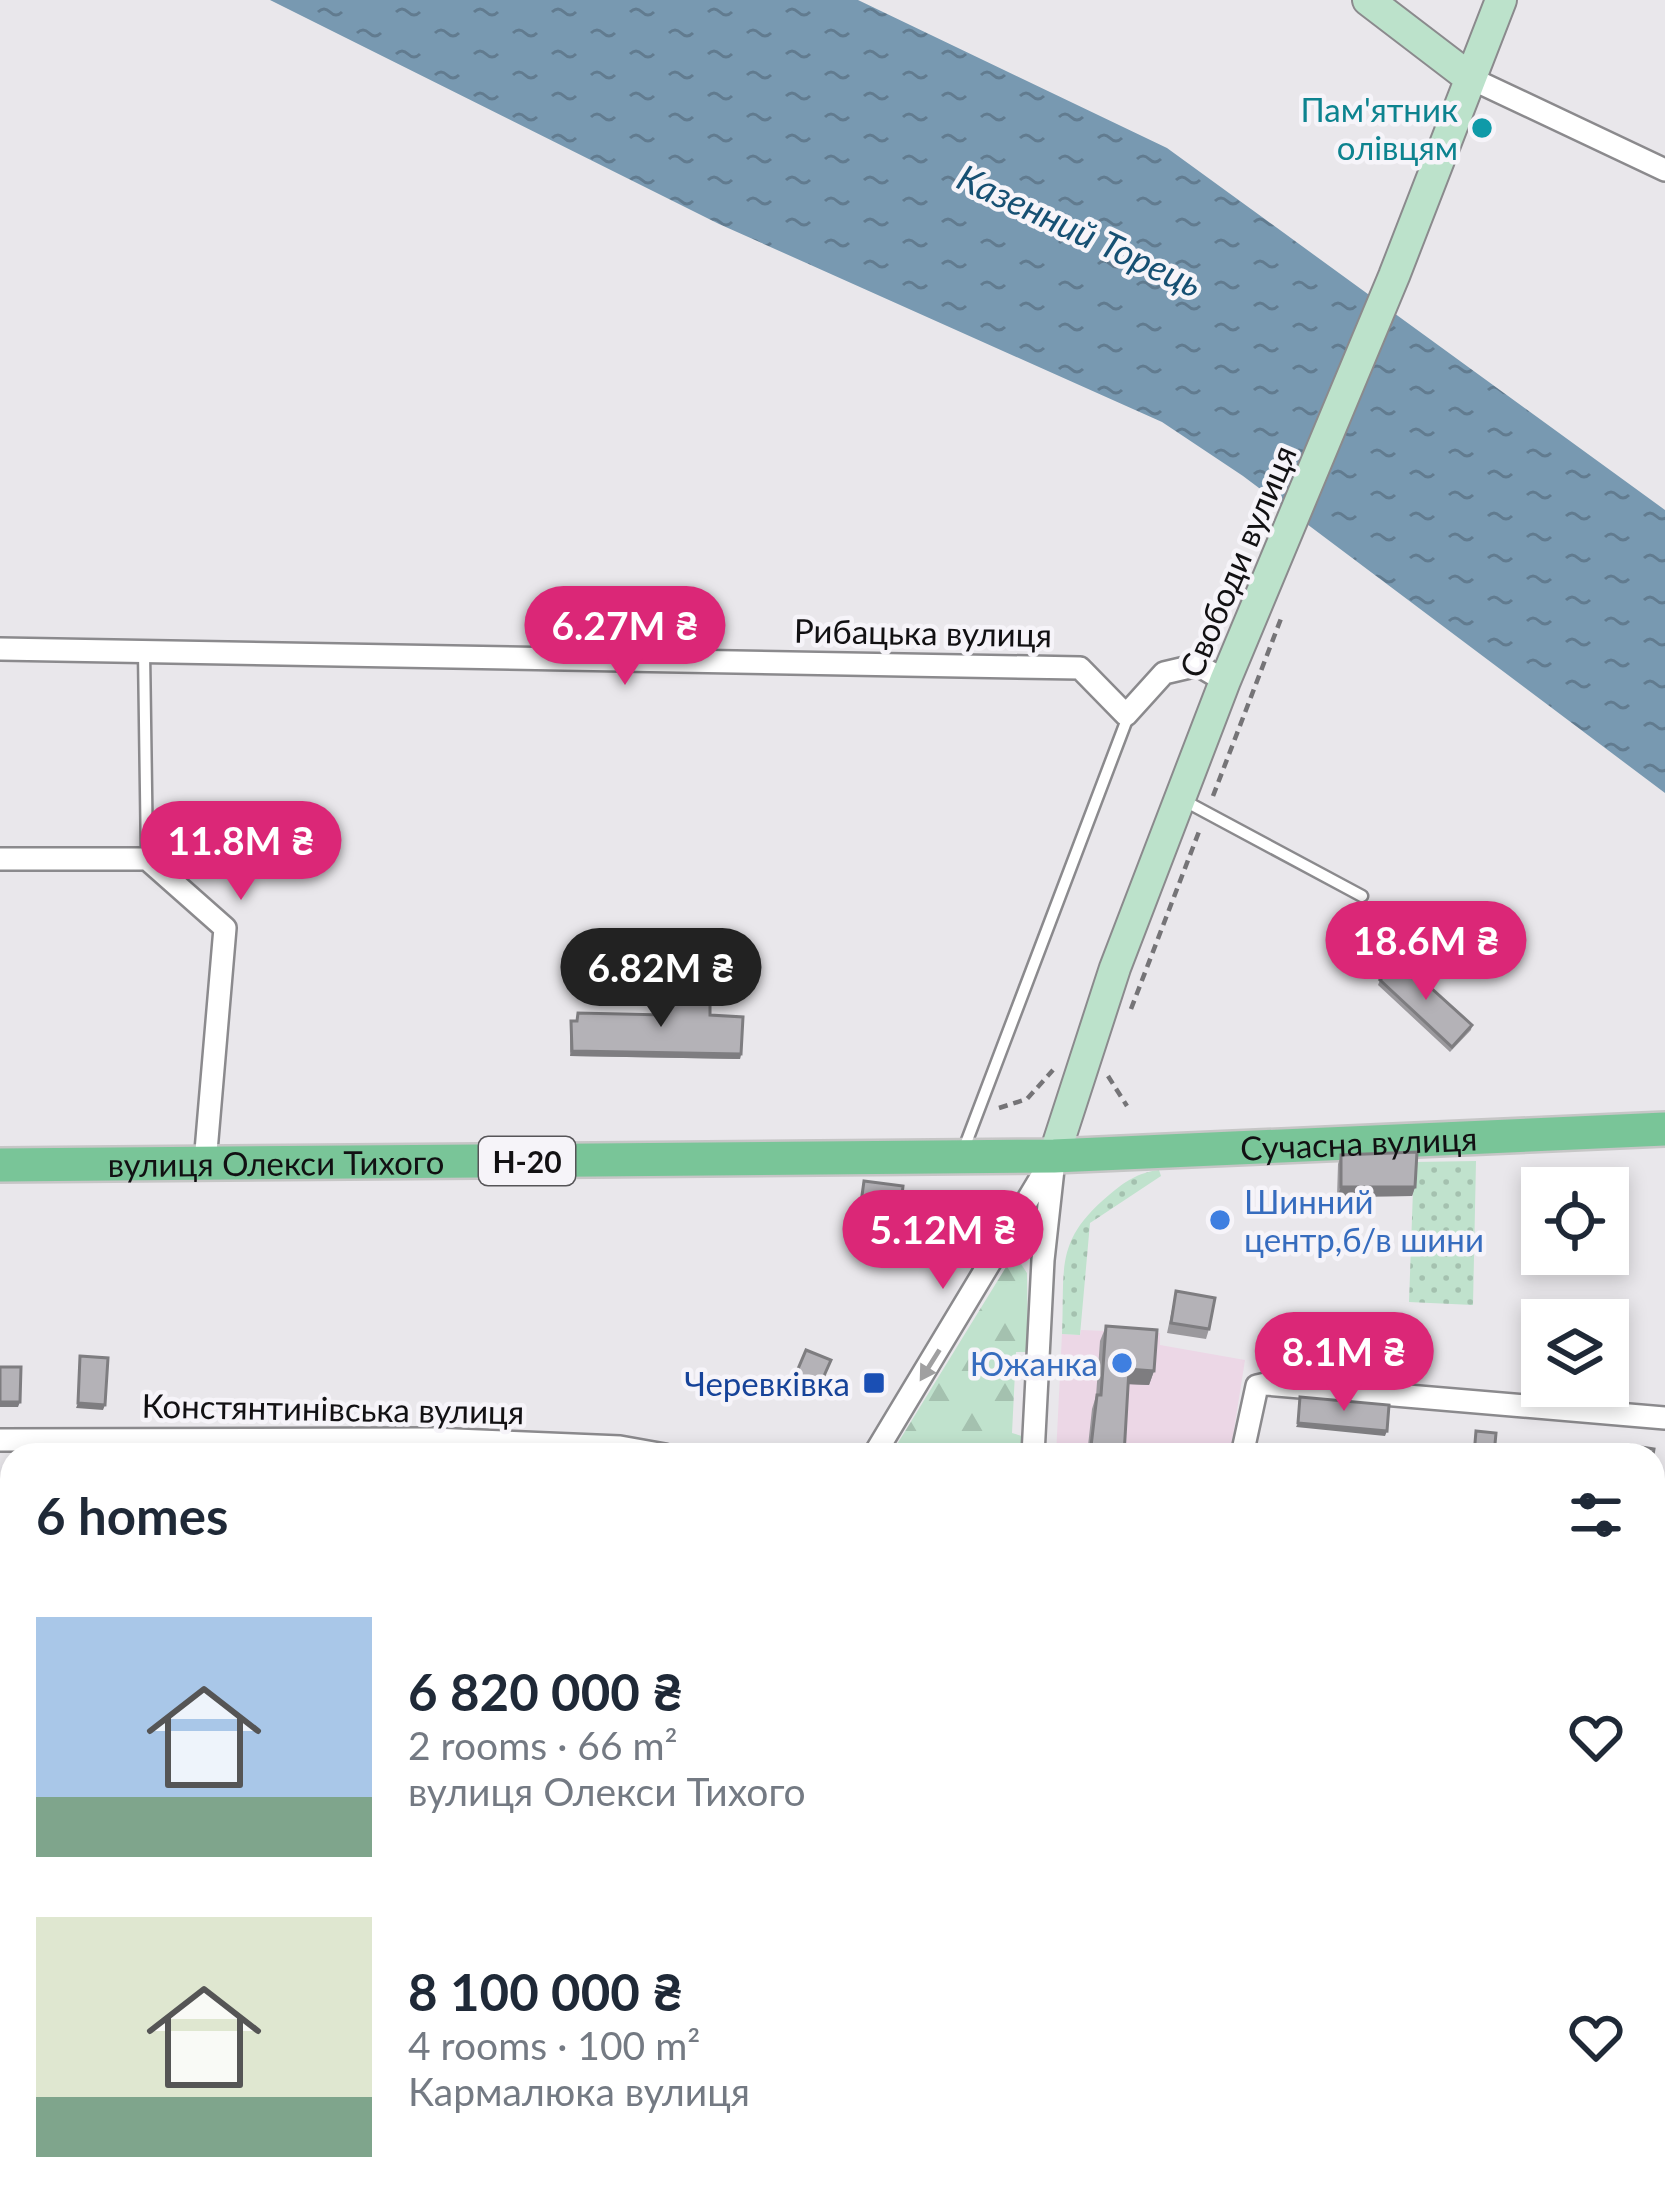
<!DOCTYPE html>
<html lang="en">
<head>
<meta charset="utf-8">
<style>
	:root { --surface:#fff; --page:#f6f6f7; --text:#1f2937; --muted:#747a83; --accent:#db2777 }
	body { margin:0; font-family:Lato,sans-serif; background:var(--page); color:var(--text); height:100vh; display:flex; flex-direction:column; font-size:45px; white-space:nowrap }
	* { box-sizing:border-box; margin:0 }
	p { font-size:39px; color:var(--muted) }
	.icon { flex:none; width:66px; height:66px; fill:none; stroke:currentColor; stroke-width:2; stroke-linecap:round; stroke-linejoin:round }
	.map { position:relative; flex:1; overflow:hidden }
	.sheet { position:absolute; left:0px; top:1443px; width:1665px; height:771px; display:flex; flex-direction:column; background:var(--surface); border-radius:36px 36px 0 0; box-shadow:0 6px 18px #0003 }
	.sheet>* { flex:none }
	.tools { position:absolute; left:1521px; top:1167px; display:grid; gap:24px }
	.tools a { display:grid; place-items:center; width:108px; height:108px; border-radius:0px; background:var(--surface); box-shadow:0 6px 18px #0003; font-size:60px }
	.price { position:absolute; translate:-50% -102px; padding:0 27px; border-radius:42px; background:var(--accent); color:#fff; font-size:39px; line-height:78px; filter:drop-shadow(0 3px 6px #0008) }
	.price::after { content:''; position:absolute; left:50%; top:72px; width:36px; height:27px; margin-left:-18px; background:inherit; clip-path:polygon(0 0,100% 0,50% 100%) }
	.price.selected { background:#222; color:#fff }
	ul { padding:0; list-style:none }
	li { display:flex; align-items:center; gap:36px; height:300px; padding:0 36px }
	li span { display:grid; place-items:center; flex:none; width:336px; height:240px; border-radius:0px; color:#555 }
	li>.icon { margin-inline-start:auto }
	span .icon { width:144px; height:144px; fill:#fffc; stroke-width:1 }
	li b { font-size:51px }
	h2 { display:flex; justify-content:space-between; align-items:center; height:144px; padding:0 36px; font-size:51px }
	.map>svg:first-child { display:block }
	.commercial { fill:#ecd7e6 }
	.education { fill:#f0d9cd }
	.grass { fill:url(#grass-dots) }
	.forest { fill:url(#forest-firs) }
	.pitch { fill:#c0e2cd }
	.water { fill:url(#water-ripples) }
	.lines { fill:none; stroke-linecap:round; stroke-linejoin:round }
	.lane-casing { stroke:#8b8a8d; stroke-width:15 }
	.street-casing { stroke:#8b8a8d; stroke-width:26 }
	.secondary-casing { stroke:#8b8a8d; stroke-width:34 }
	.primary-casing { stroke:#c6c6c6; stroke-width:38 }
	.path { stroke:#757477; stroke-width:4.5; stroke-dasharray:9 6; stroke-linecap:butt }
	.lane { stroke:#fff; stroke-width:10 }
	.street { stroke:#fff; stroke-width:21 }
	.secondary { stroke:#bce2cb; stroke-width:30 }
	.primary { stroke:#79c598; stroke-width:33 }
	.wall { fill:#9b999d }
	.shaded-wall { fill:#7e7d80 }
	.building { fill:#b4b2b7; stroke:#7e7d80; stroke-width:3 }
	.oneway { fill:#a0a0a1 }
	.culture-dot { fill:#0f9aa8; stroke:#f6f4f9; stroke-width:4.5 }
	.shop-dot { fill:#3f7fe0; stroke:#f6f4f9; stroke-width:4.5 }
	.transit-dot { fill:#1a4fb4; stroke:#f6f4f9; stroke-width:4.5 }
	.labels { text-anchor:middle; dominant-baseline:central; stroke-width:9; stroke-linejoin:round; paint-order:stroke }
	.shield { fill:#f6f4f9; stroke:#565558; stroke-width:3 }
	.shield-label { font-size:30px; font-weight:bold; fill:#121113 }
	.culture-label { font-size:33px; fill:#0d838f; stroke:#f6f4f9; text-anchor:end }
	.street-label { font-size:33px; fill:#121113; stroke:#f6f4f9 }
	.shop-label { font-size:33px; fill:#366cbe; stroke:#f6f4f9; text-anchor:start }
	.transit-label { font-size:33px; fill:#164399; stroke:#f6f4f9; text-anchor:end }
	.water-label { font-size:36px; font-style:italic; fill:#165073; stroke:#f6f4f9 }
</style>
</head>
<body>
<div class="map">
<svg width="1665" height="2212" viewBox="0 0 1665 2212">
	<defs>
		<pattern id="grass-dots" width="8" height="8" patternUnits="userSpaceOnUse" patternTransform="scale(3)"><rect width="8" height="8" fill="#c0e2cd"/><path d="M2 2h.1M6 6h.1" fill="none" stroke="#a4c1af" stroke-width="1.8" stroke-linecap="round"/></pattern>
		<pattern id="forest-firs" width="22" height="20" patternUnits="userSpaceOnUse" patternTransform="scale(3)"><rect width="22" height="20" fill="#c0e2cd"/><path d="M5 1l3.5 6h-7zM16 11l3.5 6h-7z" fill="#a4c1af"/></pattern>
		<pattern id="water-ripples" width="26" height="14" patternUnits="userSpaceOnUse" patternTransform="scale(3)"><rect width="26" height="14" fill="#7899b1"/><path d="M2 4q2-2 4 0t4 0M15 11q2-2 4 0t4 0" fill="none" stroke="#617b8f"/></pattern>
	</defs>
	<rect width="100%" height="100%" fill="#e9e7eb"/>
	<path class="commercial" d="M1081,1330L1160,1333V1345L1245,1360L1230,1455H1056L1062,1334L1080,1335Z"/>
	<path class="education" d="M1653,2031L1665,2036V2212H1230L1207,2202H1653Z"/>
	<path class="grass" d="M1476,1161L1473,1305L1409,1302L1414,1162Z
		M1159,1170L1161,1176L1090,1223L1080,1335L1062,1334C1065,1268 1054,1241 1109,1195C1126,1181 1137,1173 1159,1170Z"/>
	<path class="forest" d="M1014,1263L1021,1264L1027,1273L1028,1352H1016L1012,1433L1025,1437L1024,1455H896V1446L1006,1267Z"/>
	<path class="pitch" d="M1653,2147L1665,2162V2212H1332L1321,2202H1653Z"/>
	<path class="water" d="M270,0H858L1167,148L1665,510V793L1243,476L1162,422L719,224Z"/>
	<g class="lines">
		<g class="lane-casing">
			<path id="lane" d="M144,652L147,858
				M1183,800L1362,896
				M963,1151L1129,714"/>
		</g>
		<g class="street-casing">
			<path id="street" d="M1470,78L1665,170
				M0,649L1080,668L1126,715L1164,673L1198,665L1225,681
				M0,859H147L225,928L205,1163
				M0,1440L432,1439L620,1447L665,1455
				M874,1455L1054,1156
				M1033,1455L1043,1260L1053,1169
				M1242,1455L1257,1386L1266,1384L1665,1418
				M0,1628H12
				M1653,1753L1665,1755
				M0,2011H12
				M382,2212L389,2202
				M954,2212L956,2202"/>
		</g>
		<g class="secondary-casing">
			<path id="secondary" d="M1368,0L1470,78
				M1054,1156L1115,968L1225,681L1394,276L1501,0"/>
		</g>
		<g class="primary-casing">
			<g id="primary">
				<path id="s1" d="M0,1165L1054,1156L1665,1129"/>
			</g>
		</g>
		<path class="path" d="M1213,796L1282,616
			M1131,1009L1200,829
			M1108,1076L1127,1106
			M999,1108L1027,1099L1053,1070
			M924,2212L926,2202"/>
		<use href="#lane" class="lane"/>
		<use href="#street" class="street"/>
		<use href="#secondary" class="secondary"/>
		<use href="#primary" class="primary"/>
	</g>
	<path class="wall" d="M1380,980L1472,1025L1471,1030L1450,1052L1378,985Z
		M666,993L710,1015L741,1054L740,1059L570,1056V1026L571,1021H576L578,1013L664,1015Z
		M1341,1155L1415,1187L1412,1196L1337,1197L1338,1164Z
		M1176,1291L1209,1329L1206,1339L1167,1333Z
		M1106,1326L1154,1371L1149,1385L1128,1384L1124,1455H1087L1092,1409L1096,1396L1100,1341Z
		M806,1350L831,1360L815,1397L791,1386Z
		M1653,1662L1665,1667V1716L1653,1712Z
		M308,2202H329L323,2211Z"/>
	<path class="shaded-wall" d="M572,1051L741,1054L740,1059L570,1056Z
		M1341,1187H1415L1412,1196L1337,1197Z
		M860,1210L900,1214L896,1224L857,1219Z
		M1129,1369L1154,1371L1149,1385L1124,1384Z
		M0,1402H20L18,1407H0Z
		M78,1403L105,1405L103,1410L76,1408Z
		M1298,1423L1387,1431L1385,1436L1296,1427Z"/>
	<path class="building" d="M1399,959L1472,1025L1452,1047L1380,980Z
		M666,993L710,995V1015L743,1017L741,1054L572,1051L571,1021H577L578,1013L665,1015Z
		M1417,1152L1415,1187H1341V1155Z
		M864,1181L903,1186L900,1214L860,1210Z
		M1176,1291L1215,1298L1209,1329L1171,1323Z
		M1106,1326L1157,1330L1154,1371L1129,1369L1124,1455H1090L1097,1395H1101Z
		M806,1350L831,1360L819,1387L795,1376Z
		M80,1356L108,1358L105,1405L78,1403Z
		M0,1367H21L20,1402H0Z
		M1300,1397L1389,1405L1387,1431L1298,1423Z
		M1476,1431L1496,1433L1494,1455H1474Z
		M1629,1445L1654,1449L1653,1455H1627Z
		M1653,1662L1665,1667V1710L1653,1707Z
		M1653,1801L1664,1802L1661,1831H1653Z
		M856,2202H897L910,2206L908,2212H854Z
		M993,2202H1022L1021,2212H992Z"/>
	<defs><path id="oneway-solid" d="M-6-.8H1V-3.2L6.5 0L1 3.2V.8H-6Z" transform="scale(3)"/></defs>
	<use class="oneway" href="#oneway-solid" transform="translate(930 1365) rotate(122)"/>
	<circle class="culture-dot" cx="1482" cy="128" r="12"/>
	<g class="shop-dot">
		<circle cx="1220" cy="1220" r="12"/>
		<circle cx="1122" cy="1363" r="12"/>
	</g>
	<rect class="transit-dot" x="862" y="1371" width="24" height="24" rx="6"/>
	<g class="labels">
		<rect class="shield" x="479" y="1137" width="96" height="48" rx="9"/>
		<g class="shield-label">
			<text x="527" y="1161">Н-20</text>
		</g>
		<g class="culture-label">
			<text x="1458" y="109">Пам'ятник<tspan x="1458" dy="38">олівцям</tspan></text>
		</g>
		<g class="street-label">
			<text transform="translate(1237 561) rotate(-67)">Свободи вулиця</text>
			<text transform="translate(923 632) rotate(1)">Рибацька вулиця</text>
			<text stroke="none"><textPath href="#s1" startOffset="1359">Сучасна вулиця</textPath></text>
			<text stroke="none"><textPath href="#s1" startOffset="276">вулиця Олекси Тихого</textPath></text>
			<text transform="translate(333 1408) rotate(1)">Констянтинівська вулиця</text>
		</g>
		<g class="shop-label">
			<text x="1244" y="1201">Шинний<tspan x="1244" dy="38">центр,б/в шини</tspan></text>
			<text x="1098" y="1363" text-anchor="end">Южанка</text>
		</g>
		<g class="transit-label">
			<text x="850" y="1383">Черевківка</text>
		</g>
		<g class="water-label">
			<text transform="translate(1080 230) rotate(25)">Казенний Торець</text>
		</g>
	</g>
</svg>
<div class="tools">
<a><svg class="icon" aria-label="locate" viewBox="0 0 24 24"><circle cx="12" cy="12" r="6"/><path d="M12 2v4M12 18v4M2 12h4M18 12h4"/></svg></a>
<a><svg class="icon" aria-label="layers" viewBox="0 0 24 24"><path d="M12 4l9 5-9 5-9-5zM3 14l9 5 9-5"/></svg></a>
</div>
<b class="price" style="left:625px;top:688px">6.27M ₴</b>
<b class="price" style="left:241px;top:903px">11.8M ₴</b>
<b class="price" style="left:1426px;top:1003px">18.6M ₴</b>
<b class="price selected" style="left:661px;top:1030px">6.82M ₴</b>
<b class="price" style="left:943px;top:1292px">5.12M ₴</b>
<b class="price" style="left:1344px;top:1414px">8.1M ₴</b>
<section class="sheet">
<h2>6 homes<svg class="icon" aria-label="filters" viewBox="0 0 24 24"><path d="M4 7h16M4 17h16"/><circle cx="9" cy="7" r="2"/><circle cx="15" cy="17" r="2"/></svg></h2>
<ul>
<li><span style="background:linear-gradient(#a9c7e8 75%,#7fa58c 0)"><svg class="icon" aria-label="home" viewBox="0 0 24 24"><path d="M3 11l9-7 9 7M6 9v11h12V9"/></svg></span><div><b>6 820 000 ₴</b><p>2 rooms · 66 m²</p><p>вулиця Олекси Тихого</p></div><svg class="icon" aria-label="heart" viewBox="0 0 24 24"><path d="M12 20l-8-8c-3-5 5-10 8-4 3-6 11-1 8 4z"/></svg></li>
<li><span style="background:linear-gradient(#dfe7d0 75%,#7fa58c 0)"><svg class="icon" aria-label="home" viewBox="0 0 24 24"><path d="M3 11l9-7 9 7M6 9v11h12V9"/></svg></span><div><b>8 100 000 ₴</b><p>4 rooms · 100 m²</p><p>Кармалюка вулиця</p></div><svg class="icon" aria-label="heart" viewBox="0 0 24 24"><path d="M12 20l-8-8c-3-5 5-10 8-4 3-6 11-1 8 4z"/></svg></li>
</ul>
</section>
</div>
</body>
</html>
